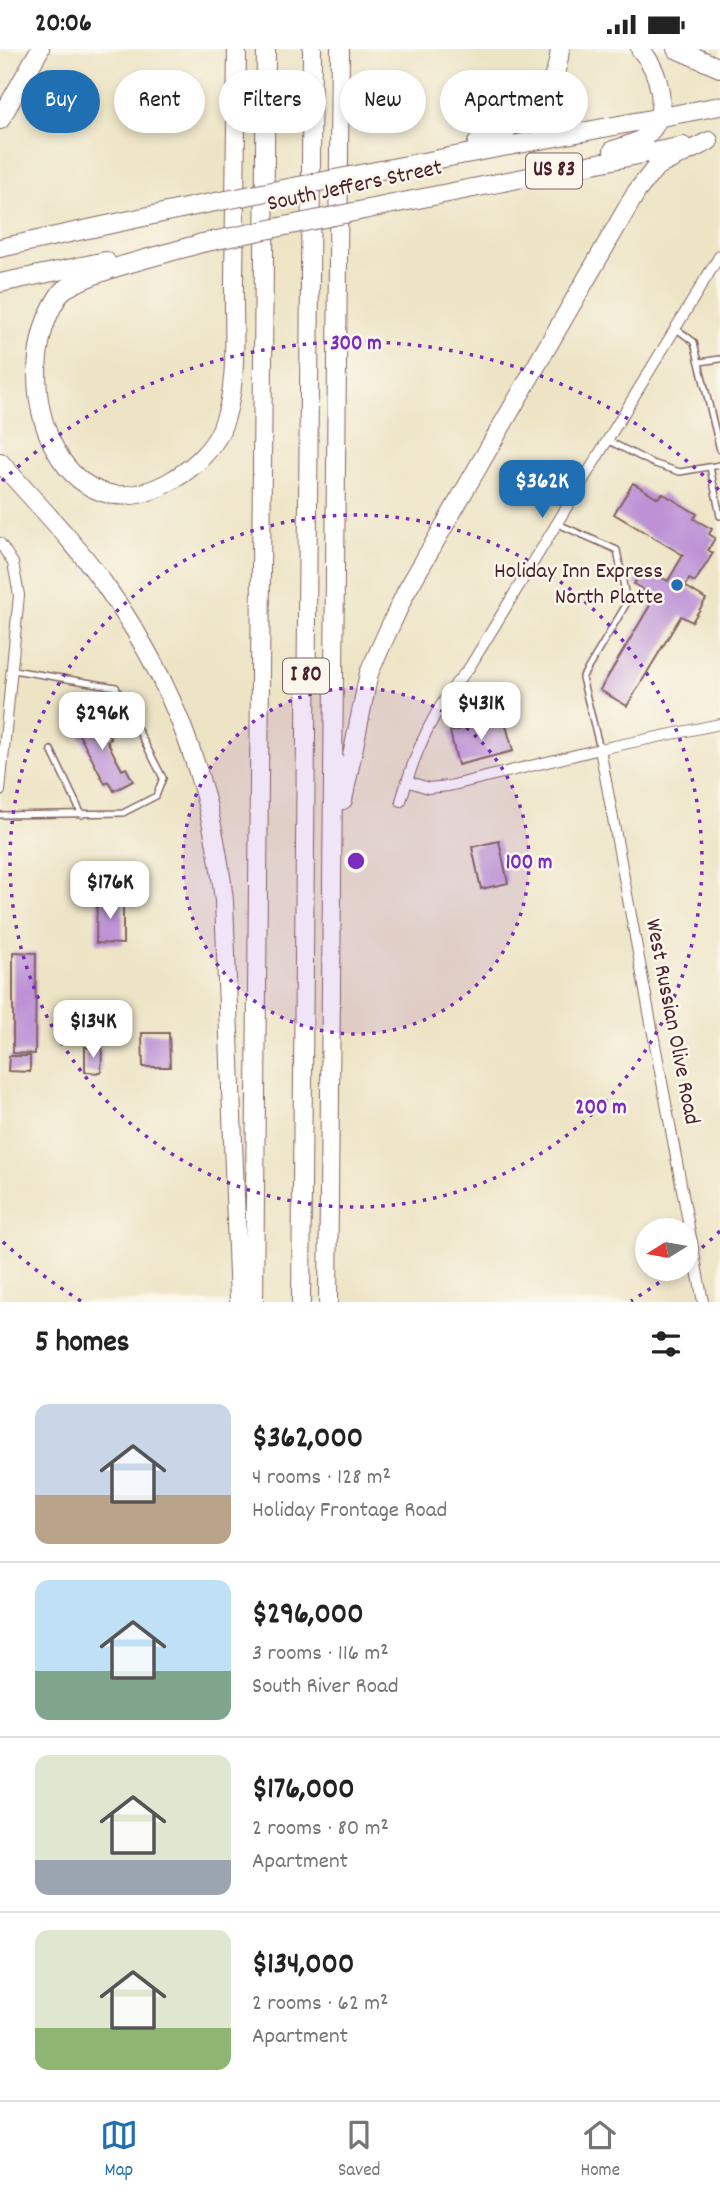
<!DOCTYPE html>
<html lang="en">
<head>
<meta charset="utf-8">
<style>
	:root { --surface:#fff; --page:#f6f6f6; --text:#222; --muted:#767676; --line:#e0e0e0; --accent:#1f6fb2 }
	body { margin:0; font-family:Dekko,sans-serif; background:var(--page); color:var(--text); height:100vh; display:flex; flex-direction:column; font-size:26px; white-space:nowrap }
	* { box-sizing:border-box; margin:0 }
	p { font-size:23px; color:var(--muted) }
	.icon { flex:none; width:38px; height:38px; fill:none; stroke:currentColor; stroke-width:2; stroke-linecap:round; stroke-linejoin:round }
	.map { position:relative; height:1253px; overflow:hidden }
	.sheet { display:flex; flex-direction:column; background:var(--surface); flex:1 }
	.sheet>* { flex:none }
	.hud { position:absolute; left:21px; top:21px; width:679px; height:63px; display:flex; gap:14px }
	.needle { width:46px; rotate:259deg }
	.tools { position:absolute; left:635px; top:1169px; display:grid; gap:14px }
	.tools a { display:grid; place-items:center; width:63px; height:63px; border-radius:50%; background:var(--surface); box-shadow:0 4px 10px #0003; font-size:35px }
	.price { position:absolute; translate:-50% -60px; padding:0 16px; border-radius:14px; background:#fff; color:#222; font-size:23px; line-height:46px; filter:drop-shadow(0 2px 4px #0008) }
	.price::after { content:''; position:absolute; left:50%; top:42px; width:21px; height:16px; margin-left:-10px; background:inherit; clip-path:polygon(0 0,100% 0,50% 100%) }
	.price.active { background:var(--accent); color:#fff }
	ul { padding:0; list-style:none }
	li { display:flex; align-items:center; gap:21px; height:175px; padding:0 35px }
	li+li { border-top:2px solid var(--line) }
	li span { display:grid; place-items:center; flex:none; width:196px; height:140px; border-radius:14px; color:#555 }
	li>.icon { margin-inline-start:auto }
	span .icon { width:84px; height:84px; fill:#fffc; stroke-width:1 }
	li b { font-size:30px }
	h2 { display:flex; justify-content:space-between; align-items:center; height:84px; padding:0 35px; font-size:30px }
	.chip { padding:0 24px; border-radius:32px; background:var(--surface); box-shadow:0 4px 10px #0003; font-size:24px; line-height:63px }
	.chip.active { background:var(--accent); color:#fff }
	.status { display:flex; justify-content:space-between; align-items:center; height:49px; padding:0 35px; background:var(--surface); direction:ltr }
	.status svg { height:19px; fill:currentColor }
	.menu { display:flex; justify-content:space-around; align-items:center; height:98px; border-top:2px solid var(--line); background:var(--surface); font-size:19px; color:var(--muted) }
	.menu a { display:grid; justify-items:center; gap:4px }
	.menu .active { color:var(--accent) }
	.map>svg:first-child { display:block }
	.building { fill:#bc91d6 }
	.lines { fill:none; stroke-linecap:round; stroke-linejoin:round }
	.lane-casing { stroke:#836461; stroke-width:8 }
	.street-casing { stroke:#836461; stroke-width:12 }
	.highway-casing { stroke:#836461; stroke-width:20 }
	.lane { stroke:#fff; stroke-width:5 }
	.street { stroke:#fff; stroke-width:10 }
	.highway { stroke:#fff; stroke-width:18 }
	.highway-bridge-casing { stroke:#836461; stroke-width:20; stroke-linecap:butt }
	.highway-bridge { stroke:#fff; stroke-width:18 }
	.ring { fill:none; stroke:#7b2cbf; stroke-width:3.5; stroke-dasharray:3.5 7 }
	.poi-dot { fill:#1f6fb2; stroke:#fbf7ec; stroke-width:2.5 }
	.labels { text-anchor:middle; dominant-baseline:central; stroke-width:5; stroke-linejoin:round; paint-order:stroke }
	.shield { fill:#fbf7ec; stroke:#7f6065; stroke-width:2 }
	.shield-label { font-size:21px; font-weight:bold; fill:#4a1f2b }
	.street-label { font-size:23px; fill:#4a1f2b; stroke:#fbf7ec }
	.poi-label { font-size:23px; fill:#4a1f2b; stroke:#fbf7ec; text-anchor:end }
	.centre { fill:#7b2cbf; stroke:#fbf7ec; stroke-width:3.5 }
	.ring-label { font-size:21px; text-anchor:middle; font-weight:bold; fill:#7b2cbf; stroke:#fbf7ec; stroke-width:5; stroke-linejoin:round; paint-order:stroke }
</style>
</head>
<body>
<div class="status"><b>20:06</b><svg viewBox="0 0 49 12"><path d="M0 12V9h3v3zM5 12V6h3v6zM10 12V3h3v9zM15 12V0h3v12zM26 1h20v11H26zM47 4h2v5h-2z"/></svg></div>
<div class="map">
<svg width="720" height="1253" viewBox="0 0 720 1253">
	<rect width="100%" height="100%" fill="#fbf7ec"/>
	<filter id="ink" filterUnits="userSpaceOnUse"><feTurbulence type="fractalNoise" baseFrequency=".0143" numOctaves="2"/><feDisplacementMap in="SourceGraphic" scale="14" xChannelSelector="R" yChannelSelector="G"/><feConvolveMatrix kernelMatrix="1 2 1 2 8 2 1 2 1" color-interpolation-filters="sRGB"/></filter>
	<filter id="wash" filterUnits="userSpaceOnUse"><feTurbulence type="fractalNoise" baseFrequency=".00686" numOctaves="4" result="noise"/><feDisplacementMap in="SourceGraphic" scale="28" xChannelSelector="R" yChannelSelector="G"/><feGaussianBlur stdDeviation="1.57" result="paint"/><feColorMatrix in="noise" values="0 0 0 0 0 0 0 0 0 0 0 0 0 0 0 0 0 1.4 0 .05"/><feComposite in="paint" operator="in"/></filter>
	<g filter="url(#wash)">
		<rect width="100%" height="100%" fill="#ede4c5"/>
		<g id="blocks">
			<path class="building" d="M633,434L658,449L662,444L697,465L694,470L712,480L709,485L715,489L708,501L713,504L695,533L689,530L685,537L706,550L692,573L681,567L627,657L600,641L652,553L644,549L647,543L634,535L643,520L668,532L683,506L614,465Z
				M92,664L100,680L105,678L111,690L107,692L122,721L126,719L133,732L114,742L109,733L105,735L73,674Z
				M504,669L513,702L458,716L450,683Z
				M499,792L508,834L481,840L472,798Z
				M97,848L123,849V895L96,894Z
				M13,903L36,904L35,1005L13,1004Z
				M142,984H169L170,1018H143Z
				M85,998L102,999L101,1024L85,1023Z
				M9,1007H30V1023L8,1022Z"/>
		</g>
	</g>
	<g filter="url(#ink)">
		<use href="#blocks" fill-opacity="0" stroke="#836461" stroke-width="2"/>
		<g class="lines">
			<g class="lane-casing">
				<path id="lane" d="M674,278L694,293L720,401
					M700,313L720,310
					M607,391L652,414L680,423L720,416
					M710,418L720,467
					M558,475L617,501L627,554L582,629L600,700
					M51,701L82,766
					M0,766L123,764L156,747L163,729L116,638L13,621"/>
			</g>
			<g class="street-casing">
				<path id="street" d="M0,494L13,514L19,546L0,742
					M600,700L703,1253
					M407,732L428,739L449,737L600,700L720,675
					M401,752C415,703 434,657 469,619L720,206"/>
			</g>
			<g class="highway-casing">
				<path id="highway" d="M676,0L720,19
					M0,71L40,0
					M477,94C519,79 556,48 560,0
					M613,101C625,97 640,94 648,85C671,62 659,21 640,0
					M386,120L720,57
					M388,156L683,97
					M202,194C163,206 92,221 62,242C0,327 60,500 174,430C193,419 212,401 221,381C240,337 233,280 234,233C235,156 236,78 237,0
					M0,199L195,157
					M0,234L106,212
					M0,413C36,454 76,494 107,539C174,633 212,737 224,852L239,1253
					M343,751L369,624L387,584L406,543L637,142L656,118L709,92
					M254,1253L266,0
					M301,1253L312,0
					M328,1253L340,0"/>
			</g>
			<use href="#lane" class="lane"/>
			<use href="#street" class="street"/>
			<use href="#highway" class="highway"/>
			<g class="highway-bridge-casing">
				<path id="highway-bridge" d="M195,157L386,120
					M202,194L388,156"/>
			</g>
			<use href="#highway-bridge" class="highway-bridge"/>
		</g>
	</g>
	<circle cx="356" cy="812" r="173" fill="#7b2cbf" fill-opacity=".12"/>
	<g class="ring">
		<circle cx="356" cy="812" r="173"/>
		<circle cx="356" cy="812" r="346"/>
		<path d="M720 1182A519 519 0 0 1 686 1212M676 1221A519 519 0 0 1 631 1252M81 1252A519 519 0 0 1 2 1192M2 432A519 519 0 0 1 720 442"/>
	</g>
	<circle class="poi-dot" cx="677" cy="536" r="7"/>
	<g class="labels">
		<g class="shield">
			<rect x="526" y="104.5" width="56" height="35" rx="5"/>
			<rect x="283" y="609.5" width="46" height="35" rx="5"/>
		</g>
		<g class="shield-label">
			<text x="554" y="122">US 83</text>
			<text x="306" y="627">I 80</text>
		</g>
		<g class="street-label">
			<text transform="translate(355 138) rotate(-12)">South Jeffers Street</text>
			<text transform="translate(671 973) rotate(79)">West Russian Olive Road</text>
		</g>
		<g class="poi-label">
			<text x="663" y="523">Holiday Inn Express<tspan x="663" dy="26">North Platte</tspan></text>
		</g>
	</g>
	<circle cx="356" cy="812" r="10" class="centre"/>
	<g class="ring-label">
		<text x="356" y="300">300 m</text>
		<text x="529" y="819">100 m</text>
		<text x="601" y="1064">200 m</text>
	</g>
</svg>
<div class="tools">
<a><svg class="needle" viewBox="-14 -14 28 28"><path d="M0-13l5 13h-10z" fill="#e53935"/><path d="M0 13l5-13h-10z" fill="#767676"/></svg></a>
</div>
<b class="price active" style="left:542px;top:471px">$362K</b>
<b class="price" style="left:481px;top:693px">$431K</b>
<b class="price" style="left:102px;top:703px">$296K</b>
<b class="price" style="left:110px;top:872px">$176K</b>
<b class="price" style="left:93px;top:1011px">$134K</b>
<div class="hud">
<a class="chip active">Buy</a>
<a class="chip">Rent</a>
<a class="chip">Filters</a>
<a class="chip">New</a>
<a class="chip">Apartment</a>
</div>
</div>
<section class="sheet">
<h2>5 homes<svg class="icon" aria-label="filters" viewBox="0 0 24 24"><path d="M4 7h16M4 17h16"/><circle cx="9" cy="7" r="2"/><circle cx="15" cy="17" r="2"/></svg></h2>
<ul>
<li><span style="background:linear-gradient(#c9d6e8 65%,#b9a48a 0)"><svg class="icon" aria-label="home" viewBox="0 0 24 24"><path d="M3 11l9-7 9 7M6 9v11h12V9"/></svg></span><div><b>$362,000</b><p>4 rooms · 128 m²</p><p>Holiday Frontage Road</p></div></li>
<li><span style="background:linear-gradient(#bfe0f5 65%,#7fa58c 0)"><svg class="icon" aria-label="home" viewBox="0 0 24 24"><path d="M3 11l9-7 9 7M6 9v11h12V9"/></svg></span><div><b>$296,000</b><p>3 rooms · 116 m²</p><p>South River Road</p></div></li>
<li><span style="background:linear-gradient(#dfe7d0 75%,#9aa5b1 0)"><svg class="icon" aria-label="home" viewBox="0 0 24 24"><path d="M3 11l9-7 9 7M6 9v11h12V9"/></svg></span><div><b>$176,000</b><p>2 rooms · 80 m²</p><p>Apartment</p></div></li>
<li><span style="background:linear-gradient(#dfe7d0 70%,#8fb573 0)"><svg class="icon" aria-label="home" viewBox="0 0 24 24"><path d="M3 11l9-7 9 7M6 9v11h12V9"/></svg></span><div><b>$134,000</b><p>2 rooms · 62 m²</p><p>Apartment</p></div></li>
</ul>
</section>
<nav class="menu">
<a class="active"><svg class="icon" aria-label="map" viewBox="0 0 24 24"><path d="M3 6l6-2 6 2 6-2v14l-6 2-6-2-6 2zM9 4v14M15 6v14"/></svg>Map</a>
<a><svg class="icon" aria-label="saved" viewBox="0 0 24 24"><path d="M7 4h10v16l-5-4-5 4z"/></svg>Saved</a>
<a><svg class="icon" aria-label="home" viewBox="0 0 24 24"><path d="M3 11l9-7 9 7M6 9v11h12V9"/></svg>Home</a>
</nav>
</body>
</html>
